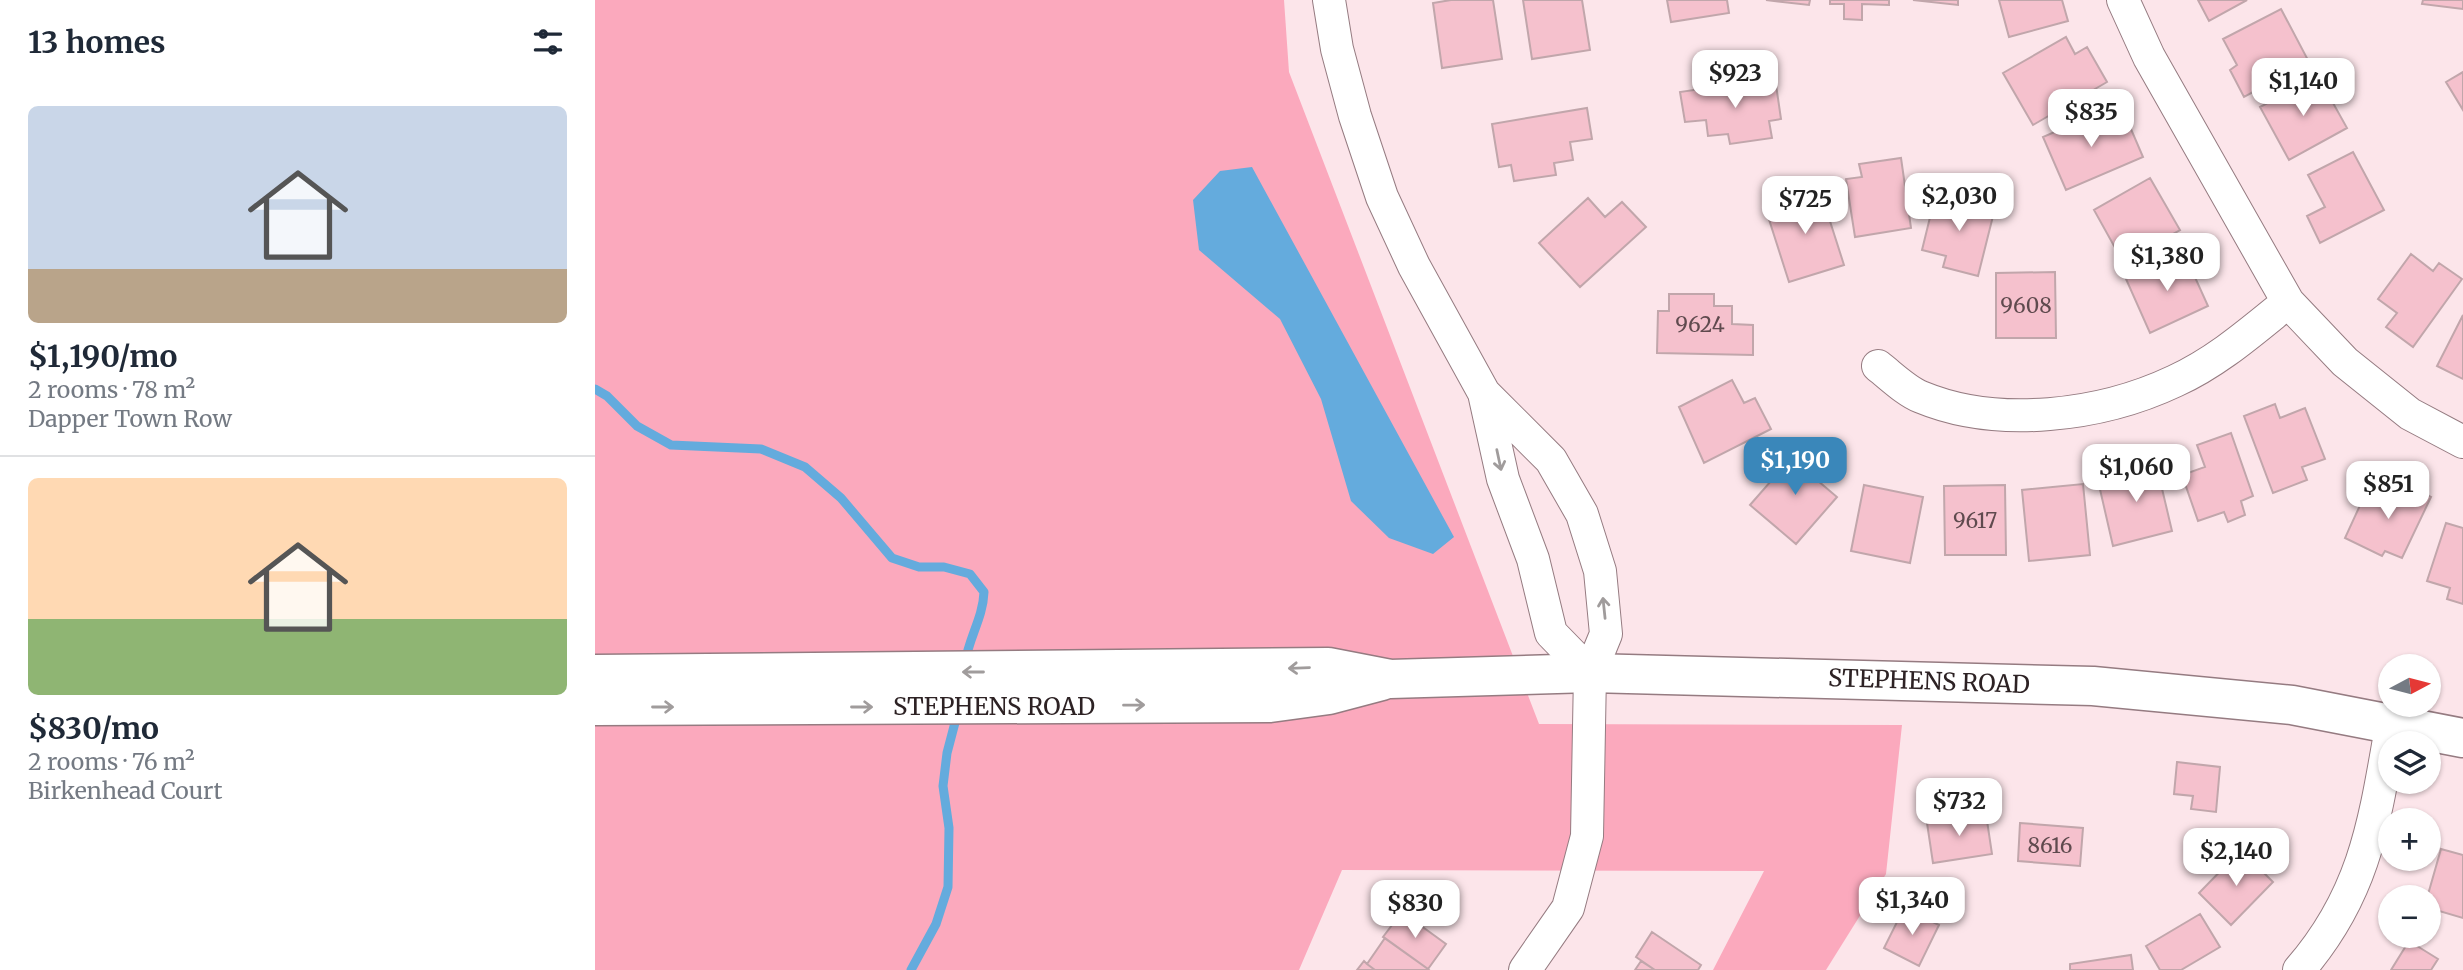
<!DOCTYPE html>
<html lang="en">
<head>
<meta charset="utf-8">
<style>
	:root { --surface:#fff; --page:#f6f6f7; --text:#1f2937; --muted:#747a83; --line:#e0e1e3; --accent:#3a87ba }
	body { margin:0; font-family:Merriweather,serif; background:var(--page); color:var(--text); height:100vh; display:flex; flex-direction:column; font-size:26px; white-space:nowrap }
	* { box-sizing:border-box; margin:0 }
	p { font-size:23px; color:var(--muted) }
	.icon { flex:none; width:38px; height:38px; fill:none; stroke:currentColor; stroke-width:2; stroke-linecap:round; stroke-linejoin:round }
	.map { position:relative; flex:1; overflow:hidden }
	.details { display:flex; flex-direction:column; background:var(--surface); width:595px }
	.details>* { flex:none }
	.needle { width:46px; rotate:83deg }
	.controls { position:absolute; left:1783px; top:654px; display:grid; gap:14px }
	.controls a { display:grid; place-items:center; width:63px; height:63px; border-radius:50%; background:var(--surface); box-shadow:0 2px 5px #0004; font-size:35px }
	.price { position:absolute; translate:-50% -60px; padding:0 16px; border-radius:14px; background:#fff; color:#222; font-size:23px; line-height:46px; filter:drop-shadow(0 2px 4px #0008) }
	.price::after { content:''; position:absolute; left:50%; top:42px; width:21px; height:16px; margin-left:-10px; background:inherit; clip-path:polygon(0 0,100% 0,50% 100%) }
	.price.selected { background:var(--accent); color:#fff }
	ul { padding:0; list-style:none }
	li { display:grid; align-content:center; gap:14px; height:371px; padding:0 28px }
	li+li { border-top:2px solid var(--line) }
	li span { display:grid; place-items:center; height:217px; border-radius:10px; color:#555 }
	li>.icon { margin-inline-start:auto }
	span .icon { width:126px; height:126px; fill:#fffc; stroke-width:1 }
	li b { font-size:30px }
	h2 { display:flex; justify-content:space-between; align-items:center; height:84px; padding:0 28px; font-size:30px }
	main { display:flex; flex:1; min-height:0 }
	.map>svg:first-child { display:block }
	.green { fill:#fba9bd }
	.water { fill:#64abdd }
	.lines { fill:none; stroke-linecap:round; stroke-linejoin:round }
	.stream { stroke:#64abdd; stroke-width:9 }
	.building { fill:#f5c1cd; stroke:#c1a6ab; stroke-width:2 }
	.minor-casing { stroke:#957b81; stroke-width:34 }
	.tertiary-casing { stroke:#957b81; stroke-width:41 }
	.minor { stroke:#fff; stroke-width:32 }
	.tertiary { stroke:#fff; stroke-width:38 }
	.oneway { stroke:#a09c9c }
	.labels { text-anchor:middle; dominant-baseline:central; stroke-width:5; stroke-linejoin:round; paint-order:stroke }
	.number-label { font-size:21px; fill:#5f4a4e }
	.street-label { font-size:24px; fill:#2d2224; stroke:#fff }
</style>
</head>
<body>
<main>
<section class="details">
<h2>13 homes<svg class="icon" aria-label="filters" viewBox="0 0 24 24"><path d="M4 7h16M4 17h16"/><circle cx="9" cy="7" r="2"/><circle cx="15" cy="17" r="2"/></svg></h2>
<ul>
<li><span style="background:linear-gradient(#c9d6e8 75%,#b9a48a 0)"><svg class="icon" aria-label="home" viewBox="0 0 24 24"><path d="M3 11l9-7 9 7M6 9v11h12V9"/></svg></span><div><b>$1,190/mo</b><p>2 rooms · 78 m²</p><p>Dapper Town Row</p></div></li>
<li><span style="background:linear-gradient(#ffd9b3 65%,#8fb573 0)"><svg class="icon" aria-label="home" viewBox="0 0 24 24"><path d="M3 11l9-7 9 7M6 9v11h12V9"/></svg></span><div><b>$830/mo</b><p>2 rooms · 76 m²</p><p>Birkenhead Court</p></div></li>
</ul>
</section>
<div class="map">
<svg width="1868" height="970" viewBox="0 0 1868 970">
	<rect width="100%" height="100%" fill="#fce5ea"/>
	<path class="green" d="M0,0H689L694,72L944,724L1307,725L1291,874L1231,970H1118L1169,871L747,870L704,970H0Z"/>
	<path class="water" d="M657,167L859,537L838,554L794,538L756,501L726,399L685,319L604,250L598,200L625,171Z"/>
	<g class="lines">
		<path class="stream" d="M0,389L12,396L42,426L76,445L166,449L210,467L246,498L297,558L324,567H349L375,574L389,592C388,618 374,637 370,663
			M316,970L341,924L353,887L354,828L348,786L352,753L362,715"/>
	</g>
	<path class="building" d="M856,0H898L907,59L847,68L838,3Z
		M928,0H987L995,50L937,59Z
		M1072,0H1132L1134,13L1076,22Z
		M1171,0H1215L1214,5Z
		M1235,0H1294V5L1267,4V20L1249,19V4H1235Z
		M1318,0H1363V5Z
		M1404,0H1467L1473,21L1414,37Z
		M1603,0H1652L1614,21Z
		M1828,0H1868V9L1827,4Z
		M1686,9L1714,62L1649,97L1635,70L1642,65L1628,39Z
		M1471,37L1480,54L1492,47L1512,82L1438,125L1408,73Z
		M1868,72V110L1851,82Z
		M1723,76L1752,128L1694,160L1665,107Z
		M1180,78L1186,119L1174,121L1177,138L1135,144L1133,134L1113,136L1111,120L1090,122L1085,92Z
		M992,108L997,139L975,142L978,160L959,163L961,175L919,181L916,165L904,167L897,124Z
		M1510,110L1518,129L1533,122L1548,157L1471,190L1448,137Z
		M1758,152L1789,210L1725,243L1712,216L1730,207L1713,175Z
		M1306,158L1316,228L1260,237L1251,179L1267,177L1264,164Z
		M1555,178L1585,230L1528,262L1499,210Z
		M1225,190L1249,265L1194,282L1170,207Z
		M1341,193L1400,208L1383,276L1348,267L1351,256L1327,250Z
		M993,198L1010,217L1027,202L1051,227L985,287L944,243Z
		M1589,253L1613,306L1555,333L1531,279Z
		M1816,254L1838,271L1844,263L1867,279L1818,347L1791,327L1802,313L1783,299Z
		M1460,272L1461,338H1401V273Z
		M1074,294H1119V306H1137V324L1158,325V355L1062,353L1063,311H1074Z
		M1868,315V379L1842,366Z
		M1137,380L1149,403L1160,398L1176,429L1109,463L1084,407Z
		M1680,404L1685,418L1710,408L1730,459L1707,467L1712,480L1678,493L1649,416Z
		M1636,433L1658,496L1646,501L1650,515L1633,522L1629,512L1603,521L1587,475L1610,467L1602,445Z
		M1205,448L1230,470L1222,480L1242,497L1201,544L1155,505Z
		M1560,459L1577,531L1518,546L1504,485L1527,479L1524,467Z
		M1807,483L1836,497L1807,558L1790,551L1787,556L1750,538L1773,488L1799,500Z
		M1488,484L1495,555L1434,561L1427,490Z
		M1269,485L1328,497L1315,563L1256,551Z
		M1410,485L1411,555H1350L1349,486Z
		M1851,523L1868,528V604L1852,599L1855,588L1832,581Z
		M1582,762L1625,767L1621,812L1596,809L1598,796L1579,794Z
		M1391,814L1397,854L1338,863L1332,823Z
		M1425,823L1488,828L1485,866L1423,861Z
		M1846,849L1868,855V918L1834,908L1832,898Z
		M1646,850L1678,882L1636,925L1604,893Z
		M1309,908L1344,925L1324,966L1289,948Z
		M807,912L851,944L833,969L788,937Z
		M1605,914L1625,947L1586,970H1565L1551,946Z
		M1057,932L1106,965L1103,970H1060L1041,957Z
		M790,938L833,969L834,970H780L772,964Z
		M1814,941L1843,959L1836,970H1796Z
		M1536,955L1538,970H1475V964Z
		M769,961L772,964L780,970H762Z
		M1046,961L1060,970H1040Z"/>
	<g class="lines">
		<g class="minor-casing">
			<path id="minor" d="M734,0L742,49L760,116L787,197L819,266L889,393L956,460L987,514L1005,571L1011,634L995,673L992,836L973,908L930,970
				M1528,0L1554,57L1693,302L1750,362L1815,414L1868,442
				M1283,366C1296,376 1311,391 1326,397C1403,429 1506,416 1580,381C1622,362 1657,331 1693,302
				M889,393L908,479L938,559L956,633L995,673
				M1704,970C1771,893 1780,819 1797,722"/>
		</g>
		<g class="tertiary-casing">
			<path id="tertiary" d="M0,674L733,667L795,679L995,673L1498,686L1697,705L1868,738
				M0,706L675,703L734,695L787,681"/>
		</g>
		<use href="#minor" class="minor"/>
		<use href="#tertiary" class="tertiary"/>
	</g>
	<defs><path id="oneway-shaft" d="M-6 0H5M1.5-3L5.5 0L1.5 3" fill="none" stroke-width="1.6" stroke-linecap="round" stroke-linejoin="round" transform="scale(1.75)"/></defs>
	<g class="oneway">
		<use href="#oneway-shaft" transform="translate(904 460) rotate(78)"/>
		<use href="#oneway-shaft" transform="translate(1009 608) rotate(-96)"/>
		<use href="#oneway-shaft" transform="translate(704 668) rotate(178)"/>
		<use href="#oneway-shaft" transform="translate(378 672) rotate(180)"/>
		<use href="#oneway-shaft" transform="translate(539 705) rotate(-1)"/>
		<use href="#oneway-shaft" transform="translate(68 707)"/>
		<use href="#oneway-shaft" transform="translate(267 707)"/>
	</g>
	<g class="labels">
		<g class="number-label">
			<text x="1431" y="305">9608</text>
			<text x="1105" y="324">9624</text>
			<text x="1380" y="520">9617</text>
			<text x="1455" y="845">8616</text>
		</g>
		<g class="street-label">
			<text transform="translate(1334 681) rotate(2)">STEPHENS ROAD</text>
			<text x="399" y="706">STEPHENS ROAD</text>
		</g>
	</g>
</svg>
<div class="controls">
<a><svg class="needle" viewBox="-14 -14 28 28"><path d="M0-13l5 13h-10z" fill="#e53935"/><path d="M0 13l5-13h-10z" fill="#747a83"/></svg></a>
<a><svg class="icon" aria-label="layers" viewBox="0 0 24 24"><path d="M12 4l9 5-9 5-9-5zM3 14l9 5 9-5"/></svg></a>
<a>+</a>
<a>−</a>
</div>
<b class="price" style="left:1140px;top:110px">$923</b>
<b class="price" style="left:1708px;top:118px">$1,140</b>
<b class="price" style="left:1496px;top:149px">$835</b>
<b class="price" style="left:1364px;top:233px">$2,030</b>
<b class="price" style="left:1210px;top:236px">$725</b>
<b class="price" style="left:1572px;top:293px">$1,380</b>
<b class="price selected" style="left:1200px;top:497px">$1,190</b>
<b class="price" style="left:1541px;top:504px">$1,060</b>
<b class="price" style="left:1793px;top:521px">$851</b>
<b class="price" style="left:1364px;top:838px">$732</b>
<b class="price" style="left:1641px;top:888px">$2,140</b>
<b class="price" style="left:1317px;top:937px">$1,340</b>
<b class="price" style="left:820px;top:940px">$830</b>
</div>
</main>
</body>
</html>
